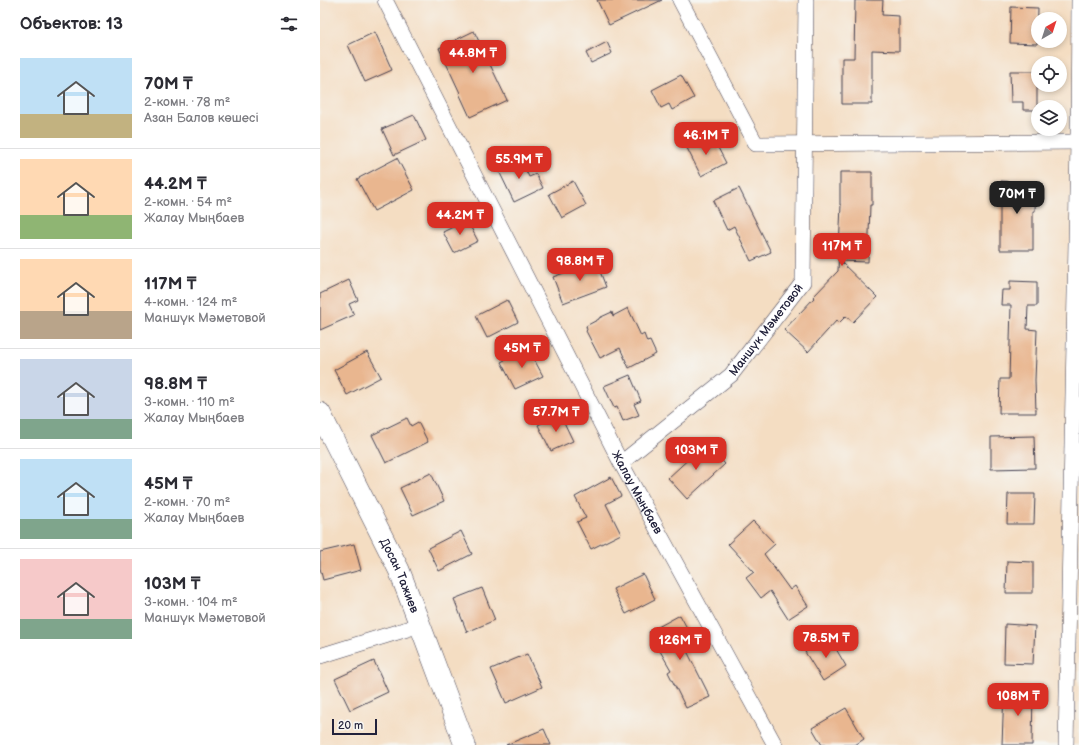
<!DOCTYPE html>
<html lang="ru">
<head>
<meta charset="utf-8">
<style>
	:root { --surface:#fff; --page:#f2f2f3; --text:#2b2b33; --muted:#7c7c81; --line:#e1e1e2; --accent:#d93025 }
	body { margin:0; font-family:"Balsamiq Sans",sans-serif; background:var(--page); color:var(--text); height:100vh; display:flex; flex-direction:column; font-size:15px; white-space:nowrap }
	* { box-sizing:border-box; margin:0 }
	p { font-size:13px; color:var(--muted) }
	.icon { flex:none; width:22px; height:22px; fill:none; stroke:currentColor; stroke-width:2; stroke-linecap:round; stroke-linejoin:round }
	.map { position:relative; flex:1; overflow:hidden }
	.side { display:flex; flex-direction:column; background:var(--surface); width:320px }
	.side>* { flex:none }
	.needle { width:26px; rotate:39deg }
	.controls { position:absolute; left:711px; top:12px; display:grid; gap:8px }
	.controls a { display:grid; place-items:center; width:36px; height:36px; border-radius:50%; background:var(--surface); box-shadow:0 2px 6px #0003; font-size:20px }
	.scale { position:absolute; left:12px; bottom:10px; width:45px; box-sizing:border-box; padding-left:4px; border:2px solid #22223b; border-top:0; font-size:11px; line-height:14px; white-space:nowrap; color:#22223b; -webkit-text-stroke:3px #f6f6f2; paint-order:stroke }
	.price { position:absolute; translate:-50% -34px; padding:0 9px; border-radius:8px; background:var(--accent); color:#fff; font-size:13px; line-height:26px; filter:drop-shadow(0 1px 2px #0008) }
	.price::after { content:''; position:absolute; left:50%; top:24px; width:12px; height:9px; margin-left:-6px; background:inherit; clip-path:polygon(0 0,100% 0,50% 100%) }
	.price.selected { background:#222; color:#fff }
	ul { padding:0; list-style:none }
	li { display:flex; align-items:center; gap:12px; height:100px; padding:0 20px }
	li+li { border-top:1px solid var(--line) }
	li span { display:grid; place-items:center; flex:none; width:112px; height:80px; border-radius:0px; color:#555 }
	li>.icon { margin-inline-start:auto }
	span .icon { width:48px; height:48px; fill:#fffc; stroke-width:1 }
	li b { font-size:17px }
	h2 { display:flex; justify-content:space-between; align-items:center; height:48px; padding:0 20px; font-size:17px }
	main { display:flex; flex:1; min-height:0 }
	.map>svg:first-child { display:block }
	.building { fill:#e9b68f }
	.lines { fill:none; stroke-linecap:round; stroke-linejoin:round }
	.street-casing { stroke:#423e4f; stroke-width:16 }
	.secondary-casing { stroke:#423e4f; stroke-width:22 }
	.street { stroke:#fff; stroke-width:15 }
	.secondary { stroke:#fff; stroke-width:21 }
	.labels { text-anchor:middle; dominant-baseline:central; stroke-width:3; stroke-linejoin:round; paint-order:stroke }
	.street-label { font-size:12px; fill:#22223b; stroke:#f6f6f2 }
</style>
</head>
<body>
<main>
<section class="side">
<h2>Объектов: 13<svg class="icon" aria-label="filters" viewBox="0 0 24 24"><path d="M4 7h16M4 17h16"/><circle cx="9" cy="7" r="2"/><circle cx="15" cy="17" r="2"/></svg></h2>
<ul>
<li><span style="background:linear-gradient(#bfe0f5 70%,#c2b280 0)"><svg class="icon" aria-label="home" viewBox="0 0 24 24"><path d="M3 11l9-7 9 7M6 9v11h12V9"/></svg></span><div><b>70M ₸</b><p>2-комн. · 78 m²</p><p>Азан Балов көшесі</p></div></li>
<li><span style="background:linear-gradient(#ffd9b3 70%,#8fb573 0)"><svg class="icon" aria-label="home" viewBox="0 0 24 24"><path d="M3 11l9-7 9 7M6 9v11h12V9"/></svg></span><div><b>44.2M ₸</b><p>2-комн. · 54 m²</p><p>Жалау Мыңбаев</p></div></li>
<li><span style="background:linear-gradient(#ffd9b3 65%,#b9a48a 0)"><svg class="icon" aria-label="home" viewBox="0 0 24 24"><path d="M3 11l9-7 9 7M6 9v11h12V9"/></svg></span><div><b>117M ₸</b><p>4-комн. · 124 m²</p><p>Маншүк Мәметовой</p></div></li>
<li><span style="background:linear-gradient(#c9d6e8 75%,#7fa58c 0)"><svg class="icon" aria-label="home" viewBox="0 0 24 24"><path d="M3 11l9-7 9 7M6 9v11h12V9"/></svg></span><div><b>98.8M ₸</b><p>3-комн. · 110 m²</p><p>Жалау Мыңбаев</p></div></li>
<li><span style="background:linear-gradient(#bfe0f5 75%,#7fa58c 0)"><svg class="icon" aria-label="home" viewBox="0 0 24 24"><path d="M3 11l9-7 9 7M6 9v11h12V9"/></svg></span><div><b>45M ₸</b><p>2-комн. · 70 m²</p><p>Жалау Мыңбаев</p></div></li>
<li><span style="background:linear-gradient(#f6c9c9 75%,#7fa58c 0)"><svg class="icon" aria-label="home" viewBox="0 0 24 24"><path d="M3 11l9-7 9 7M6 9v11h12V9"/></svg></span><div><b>103M ₸</b><p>3-комн. · 104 m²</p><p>Маншүк Мәметовой</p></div></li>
</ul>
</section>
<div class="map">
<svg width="759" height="745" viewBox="0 0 759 745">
	<rect width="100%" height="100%" fill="#f6f6f2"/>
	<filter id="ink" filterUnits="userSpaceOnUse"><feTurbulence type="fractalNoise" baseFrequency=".025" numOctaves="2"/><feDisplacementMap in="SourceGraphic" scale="8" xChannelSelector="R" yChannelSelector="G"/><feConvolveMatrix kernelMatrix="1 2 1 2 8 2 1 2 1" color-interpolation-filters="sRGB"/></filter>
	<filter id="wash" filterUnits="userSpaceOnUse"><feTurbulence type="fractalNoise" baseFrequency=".012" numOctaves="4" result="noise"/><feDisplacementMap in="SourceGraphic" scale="16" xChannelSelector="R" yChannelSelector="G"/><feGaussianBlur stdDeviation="0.9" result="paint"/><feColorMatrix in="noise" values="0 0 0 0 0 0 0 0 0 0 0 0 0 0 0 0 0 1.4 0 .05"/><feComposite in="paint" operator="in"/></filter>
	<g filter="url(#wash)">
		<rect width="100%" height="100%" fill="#f4ddc2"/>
		<g id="blocks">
			<path class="building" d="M277,0H342L289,25Z
				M535,0H563L562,15L579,16V51L552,50V104H522V58H534Z
				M691,7L718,8L717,44L690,43Z
				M154,31L187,100L150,117L139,93H140L119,48Z
				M55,32L72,70L45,82L28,45Z
				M287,42L292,53L271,63L266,53Z
				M690,71H717V110H703V102H691Z
				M361,75L374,98L352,110L349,104L341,108L332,90Z
				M94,115L106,140L74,155L62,129Z
				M392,136L406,163L381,176L367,148Z
				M77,158L94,190L54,211L37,179Z
				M200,158L209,177L216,174L223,188L194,202L178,169Z
				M520,172H552V205H550L548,262L520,261L557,297L533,322L526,316L519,323L517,320L488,352L464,330L494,298L493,297L518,271L521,205H520Z
				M253,181L266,205L242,218L229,194Z
				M681,181L716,183L715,211H713V250H680V210Z
				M419,188L451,252L431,261L414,226L407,230L393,201Z
				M147,220L158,241L134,253L123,232Z
				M276,261L286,287L243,303L233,277Z
				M29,280L38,300L29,304L34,315L0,330V294Z
				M690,281L717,282V306H708L707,329L717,330L715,380L716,413H679L680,379H689L691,305H681L682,290H690Z
				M187,300L198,322L167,338L156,316Z
				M308,308L321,336L324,334L327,342L330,341L336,354L309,368L300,348L280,358L266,331L267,330L266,326L279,319V318L292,312L293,316Z
				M208,348L223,376L195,389L181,362Z
				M47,352L61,377L27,395L14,370Z
				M310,375L321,401L314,404L319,415L303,421L297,407L294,408L284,386Z
				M240,414L253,441L231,451L218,425Z
				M87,418L91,426L98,422L108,442L66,463L52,435Z
				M714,436L715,468L671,469V437Z
				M386,443L405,464L367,499L348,478Z
				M111,473L124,501L93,515L80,488Z
				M291,477L301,496L286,504L301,534L271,549L257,522L266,518L255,497Z
				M688,494H715L714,524H687Z
				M433,521L455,544L444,554L470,590L475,586L488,606L468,619L450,591L441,598L426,578L434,572L408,544Z
				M141,531L152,554L119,571L108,548Z
				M34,544L41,570L3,580L0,568V552Z
				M687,561L713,562V593H686Z
				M323,574L335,599L306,614L293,589Z
				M162,588L175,620L147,632L134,599Z
				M360,615L373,639L364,645L390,697L366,708L348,672L351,670L329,632Z
				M685,624L715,626L713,664L684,663Z
				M509,637L526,666L503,681L485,652Z
				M207,654L222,687L186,703L171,669Z
				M54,661L68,692L30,710L15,679Z
				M684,689L713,690L712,745H682Z
				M526,708L544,739L535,745H502L492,728Z
				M224,729L231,745H186Z"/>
		</g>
	</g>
	<g filter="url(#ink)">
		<use href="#blocks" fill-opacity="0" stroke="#423e4f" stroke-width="1"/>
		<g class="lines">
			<g class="street-casing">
				<g id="street">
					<path id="s1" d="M65,0L301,463L455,745"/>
					<path d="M360,0L436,144L759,142"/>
					<path id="s2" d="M301,463L411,375L483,282L486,0"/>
					<path d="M0,656L100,625"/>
					<path d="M746,745L758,142L759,0"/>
				</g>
			</g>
			<g class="secondary-casing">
				<g id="secondary">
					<path id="s3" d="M0,413L79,570L100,625L145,745"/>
				</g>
			</g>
			<use href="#street" class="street"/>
			<use href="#secondary" class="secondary"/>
		</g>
	</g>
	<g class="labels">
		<g class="street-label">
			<text stroke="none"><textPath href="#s2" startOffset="198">Маншүк Мәметовой</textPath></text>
			<text stroke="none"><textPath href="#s1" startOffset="553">Жалау Мыңбаев</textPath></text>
			<text stroke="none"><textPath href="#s3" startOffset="181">Досан Тажиев</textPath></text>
		</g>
	</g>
</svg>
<div class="controls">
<a><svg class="needle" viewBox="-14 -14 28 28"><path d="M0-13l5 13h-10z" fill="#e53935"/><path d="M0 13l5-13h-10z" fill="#7c7c81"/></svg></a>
<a><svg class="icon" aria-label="locate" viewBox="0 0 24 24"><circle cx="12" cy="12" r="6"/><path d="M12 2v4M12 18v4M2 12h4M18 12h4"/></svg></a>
<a><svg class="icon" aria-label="layers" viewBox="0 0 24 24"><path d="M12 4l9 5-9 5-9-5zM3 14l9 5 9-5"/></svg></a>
</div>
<div class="scale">20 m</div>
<b class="price" style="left:153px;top:74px">44.8M ₸</b>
<b class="price" style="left:386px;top:156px">46.1M ₸</b>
<b class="price" style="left:199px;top:180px">55.9M ₸</b>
<b class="price selected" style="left:697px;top:215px">70M ₸</b>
<b class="price" style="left:140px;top:236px">44.2M ₸</b>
<b class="price" style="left:522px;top:267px">117M ₸</b>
<b class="price" style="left:260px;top:282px">98.8M ₸</b>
<b class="price" style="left:202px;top:369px">45M ₸</b>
<b class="price" style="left:236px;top:433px">57.7M ₸</b>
<b class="price" style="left:376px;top:471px">103M ₸</b>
<b class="price" style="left:506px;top:659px">78.5M ₸</b>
<b class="price" style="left:360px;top:661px">126M ₸</b>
<b class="price" style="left:698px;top:717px">108M ₸</b>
</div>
</main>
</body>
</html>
